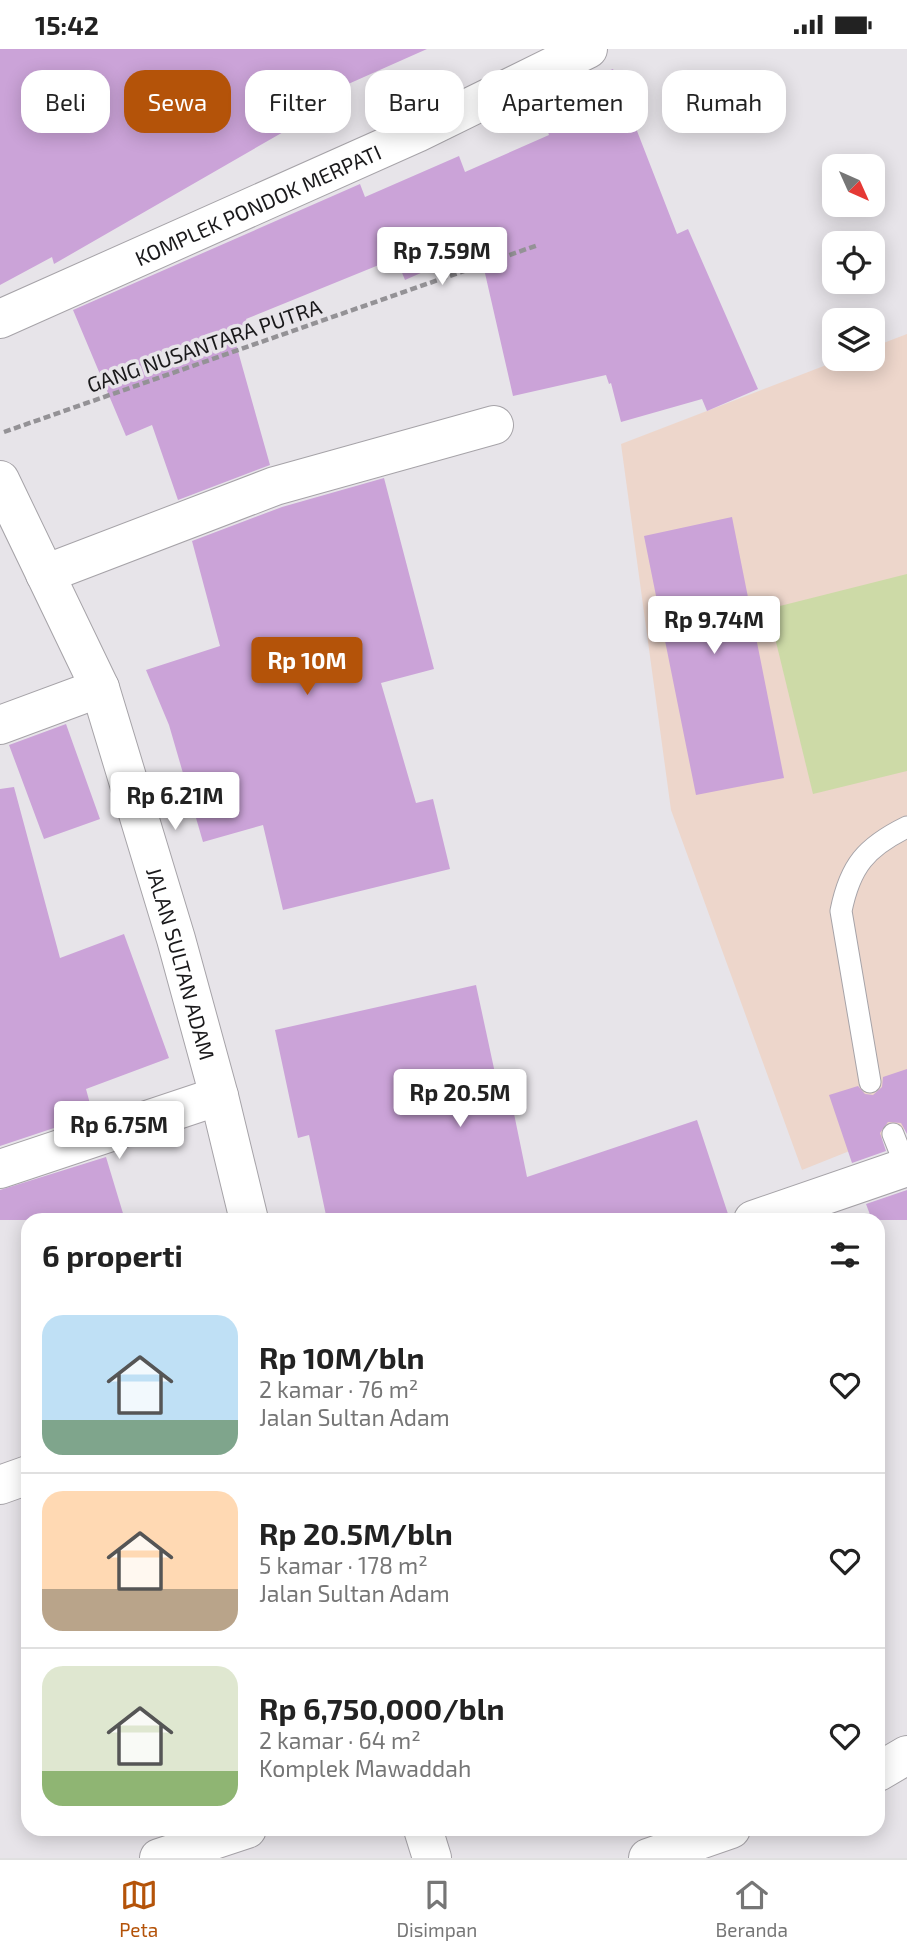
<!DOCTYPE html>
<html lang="id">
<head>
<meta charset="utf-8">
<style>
	:root { --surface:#fff; --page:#f2f2f2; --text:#222; --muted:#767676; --line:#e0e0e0; --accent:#b45309 }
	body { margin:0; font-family:"Exo 2",sans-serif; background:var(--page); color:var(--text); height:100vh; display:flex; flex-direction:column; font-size:26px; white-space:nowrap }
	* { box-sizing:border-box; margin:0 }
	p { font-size:23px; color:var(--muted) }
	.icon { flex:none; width:38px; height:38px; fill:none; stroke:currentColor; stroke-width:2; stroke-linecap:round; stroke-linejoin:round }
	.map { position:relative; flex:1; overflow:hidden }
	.drawer { position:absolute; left:21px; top:1164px; width:864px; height:623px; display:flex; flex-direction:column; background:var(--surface); border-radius:21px; box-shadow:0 4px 18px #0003 }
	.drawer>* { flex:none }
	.banner { position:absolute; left:21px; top:21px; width:866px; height:63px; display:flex; gap:14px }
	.needle { width:46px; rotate:135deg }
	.controls { position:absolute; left:822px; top:105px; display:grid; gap:14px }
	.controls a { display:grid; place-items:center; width:63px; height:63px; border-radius:14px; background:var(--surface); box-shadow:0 4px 18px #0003; font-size:35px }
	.price { position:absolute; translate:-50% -60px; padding:0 16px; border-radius:7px; background:#fff; color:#222; font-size:23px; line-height:46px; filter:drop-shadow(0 2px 4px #0008) }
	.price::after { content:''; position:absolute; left:50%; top:42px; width:21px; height:16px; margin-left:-10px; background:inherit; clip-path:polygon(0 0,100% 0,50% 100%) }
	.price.current { background:var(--accent); color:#fff }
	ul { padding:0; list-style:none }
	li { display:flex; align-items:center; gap:21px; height:175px; padding:0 21px }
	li+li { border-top:2px solid var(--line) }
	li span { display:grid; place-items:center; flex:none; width:196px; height:140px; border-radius:21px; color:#555 }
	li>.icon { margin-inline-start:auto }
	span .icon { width:84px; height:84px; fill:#fffc; stroke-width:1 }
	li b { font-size:30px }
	h2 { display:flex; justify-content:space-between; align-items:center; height:84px; padding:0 21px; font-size:30px }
	.chip { padding:0 24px; border-radius:21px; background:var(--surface); box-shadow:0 4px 18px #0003; font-size:24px; line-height:63px }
	.chip.current { background:var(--accent); color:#fff }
	.status { display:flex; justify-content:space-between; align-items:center; height:49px; padding:0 35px; background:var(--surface); direction:ltr }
	.status svg { height:19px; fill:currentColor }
	.menu { display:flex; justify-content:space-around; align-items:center; height:98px; border-top:2px solid var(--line); background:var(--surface); font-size:19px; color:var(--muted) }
	.menu a { display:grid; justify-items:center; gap:4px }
	.menu .current { color:var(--accent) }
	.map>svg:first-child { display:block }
	.education { fill:#edd6cb }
	.green { fill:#cddaa7 }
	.building { fill:#cba3d8 }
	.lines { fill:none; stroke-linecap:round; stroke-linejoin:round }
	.lane-casing { stroke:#a6a3a8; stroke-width:23 }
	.street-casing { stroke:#a6a3a8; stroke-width:40 }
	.secondary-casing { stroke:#a6a3a8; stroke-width:40 }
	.path { stroke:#949296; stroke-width:4.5; stroke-dasharray:7 3.5; stroke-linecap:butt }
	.lane { stroke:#fff; stroke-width:21 }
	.street { stroke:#fff; stroke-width:38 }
	.secondary { stroke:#fff; stroke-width:38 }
	.labels { text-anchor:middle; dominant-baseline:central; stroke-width:7; stroke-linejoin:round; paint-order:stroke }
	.street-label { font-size:21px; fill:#1a191b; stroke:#e7e4e9 }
</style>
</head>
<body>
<div class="status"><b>15:42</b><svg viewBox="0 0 49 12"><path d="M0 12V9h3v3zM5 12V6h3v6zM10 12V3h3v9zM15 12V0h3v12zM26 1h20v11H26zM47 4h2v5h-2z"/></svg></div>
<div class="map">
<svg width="907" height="1809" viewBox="0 0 907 1809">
	<rect width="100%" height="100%" fill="#e7e4e9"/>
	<path class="education" d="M907,285V1079L802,1121L671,761L621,395L842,310H873V298Z"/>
	<path class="green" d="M907,525V722L813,745L768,560Z"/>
	<path class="building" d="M0,0H427L283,64L292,78L54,215L52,208L0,236Z
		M613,20L677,185L688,180L758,340L707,362L702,350L621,373L611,334L609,335L606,326L513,347L479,198L405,231L396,209L246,270L248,275L232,281L270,416L178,451L152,376L126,387L73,261L360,135L365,148L459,107L465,123L549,86L536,50Z
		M384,429L434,620L381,634L416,754L433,750L450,820L283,861L263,776L203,793L169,676L146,621L220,597L192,492L282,458Z
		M732,468L784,729L696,746L644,487Z
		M66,675L100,770L44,790L9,696Z
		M14,738L60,909L124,885L169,1009L86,1040L93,1066L0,1097V740Z
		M476,936L501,1052L511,1050L527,1128L697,1071L730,1171H327L309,1086L298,1089L275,981Z
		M907,1020V1085L901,1074L888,1073L880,1084L886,1102L852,1114L829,1046L858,1037L865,1045L873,1046L882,1038L883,1028Z
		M106,1108L125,1171H0V1141Z
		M907,1141V1171H872L866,1155Z"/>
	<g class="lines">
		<g class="lane-casing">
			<path id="lane" d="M870,1033L841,862C850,817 866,798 907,778
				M893,1085L906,1118"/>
		</g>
		<g class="street-casing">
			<g id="street">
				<path id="s1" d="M0,270L417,84L588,0"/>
				<path d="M45,525L275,437L494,376"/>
				<path d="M0,676L100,639"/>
				<path d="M0,1120L219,1047"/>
				<path d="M0,1436L28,1426"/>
				<path d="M878,1723L907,1706"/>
				<path d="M159,1809L247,1780"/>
				<path d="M648,1809L731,1780"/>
			</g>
		</g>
		<g class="secondary-casing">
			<g id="secondary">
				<path id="s2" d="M0,431L100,639L176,890L219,1047L249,1171"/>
				<path d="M753,1171L907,1118"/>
				<path d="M423,1780L432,1809"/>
			</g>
		</g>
		<path class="path" d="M4,383L538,196"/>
		<use href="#lane" class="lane"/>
		<use href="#street" class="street"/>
		<use href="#secondary" class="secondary"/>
	</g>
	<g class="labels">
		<g class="street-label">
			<text stroke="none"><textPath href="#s1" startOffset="282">KOMPLEK PONDOK MERPATI</textPath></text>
			<text transform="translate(204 296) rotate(-19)">GANG NUSANTARA PUTRA</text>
			<text stroke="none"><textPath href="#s2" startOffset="518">JALAN SULTAN ADAM</textPath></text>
		</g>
	</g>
</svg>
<div class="controls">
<a><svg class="needle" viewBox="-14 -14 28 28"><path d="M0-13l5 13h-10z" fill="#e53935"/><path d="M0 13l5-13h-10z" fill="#767676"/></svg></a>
<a><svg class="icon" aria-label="locate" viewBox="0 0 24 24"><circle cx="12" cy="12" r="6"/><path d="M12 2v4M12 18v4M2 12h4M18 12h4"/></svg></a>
<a><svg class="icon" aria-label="layers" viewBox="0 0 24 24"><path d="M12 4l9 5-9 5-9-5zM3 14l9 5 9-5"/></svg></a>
</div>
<b class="price" style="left:442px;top:238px">Rp 7.59M</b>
<b class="price" style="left:714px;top:607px">Rp 9.74M</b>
<b class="price current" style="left:307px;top:648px">Rp 10M</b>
<b class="price" style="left:175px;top:783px">Rp 6.21M</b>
<b class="price" style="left:460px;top:1080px">Rp 20.5M</b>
<b class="price" style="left:119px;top:1112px">Rp 6.75M</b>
<div class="banner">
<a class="chip">Beli</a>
<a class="chip current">Sewa</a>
<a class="chip">Filter</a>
<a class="chip">Baru</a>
<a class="chip">Apartemen</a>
<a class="chip">Rumah</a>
</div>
<section class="drawer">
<h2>6 properti<svg class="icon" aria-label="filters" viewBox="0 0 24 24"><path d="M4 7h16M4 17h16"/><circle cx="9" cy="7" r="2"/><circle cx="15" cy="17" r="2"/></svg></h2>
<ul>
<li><span style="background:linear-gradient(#bfe0f5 75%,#7fa58c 0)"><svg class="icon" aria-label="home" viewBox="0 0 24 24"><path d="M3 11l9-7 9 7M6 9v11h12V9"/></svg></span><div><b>Rp 10M/bln</b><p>2 kamar · 76 m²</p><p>Jalan Sultan Adam</p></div><svg class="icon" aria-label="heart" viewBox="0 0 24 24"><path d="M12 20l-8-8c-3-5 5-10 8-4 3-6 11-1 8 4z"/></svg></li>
<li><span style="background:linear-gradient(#ffd9b3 70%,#b9a48a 0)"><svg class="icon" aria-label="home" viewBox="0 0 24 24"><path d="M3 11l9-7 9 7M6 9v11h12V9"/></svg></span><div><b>Rp 20.5M/bln</b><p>5 kamar · 178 m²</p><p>Jalan Sultan Adam</p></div><svg class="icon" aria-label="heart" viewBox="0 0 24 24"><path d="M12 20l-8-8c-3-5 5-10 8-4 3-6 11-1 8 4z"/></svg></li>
<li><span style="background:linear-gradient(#dfe7d0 75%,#8fb573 0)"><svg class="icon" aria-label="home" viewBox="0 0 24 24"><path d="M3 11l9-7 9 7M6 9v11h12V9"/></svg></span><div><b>Rp 6,750,000/bln</b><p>2 kamar · 64 m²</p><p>Komplek Mawaddah</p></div><svg class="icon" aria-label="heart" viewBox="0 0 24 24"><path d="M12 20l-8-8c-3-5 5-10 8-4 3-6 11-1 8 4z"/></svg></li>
</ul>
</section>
</div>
<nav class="menu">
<a class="current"><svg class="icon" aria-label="map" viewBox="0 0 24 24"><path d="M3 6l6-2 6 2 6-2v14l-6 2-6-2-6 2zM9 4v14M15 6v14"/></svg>Peta</a>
<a><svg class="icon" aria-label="saved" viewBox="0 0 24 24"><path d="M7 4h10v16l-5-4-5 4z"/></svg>Disimpan</a>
<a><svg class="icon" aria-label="home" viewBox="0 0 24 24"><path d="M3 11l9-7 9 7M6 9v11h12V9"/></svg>Beranda</a>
</nav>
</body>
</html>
